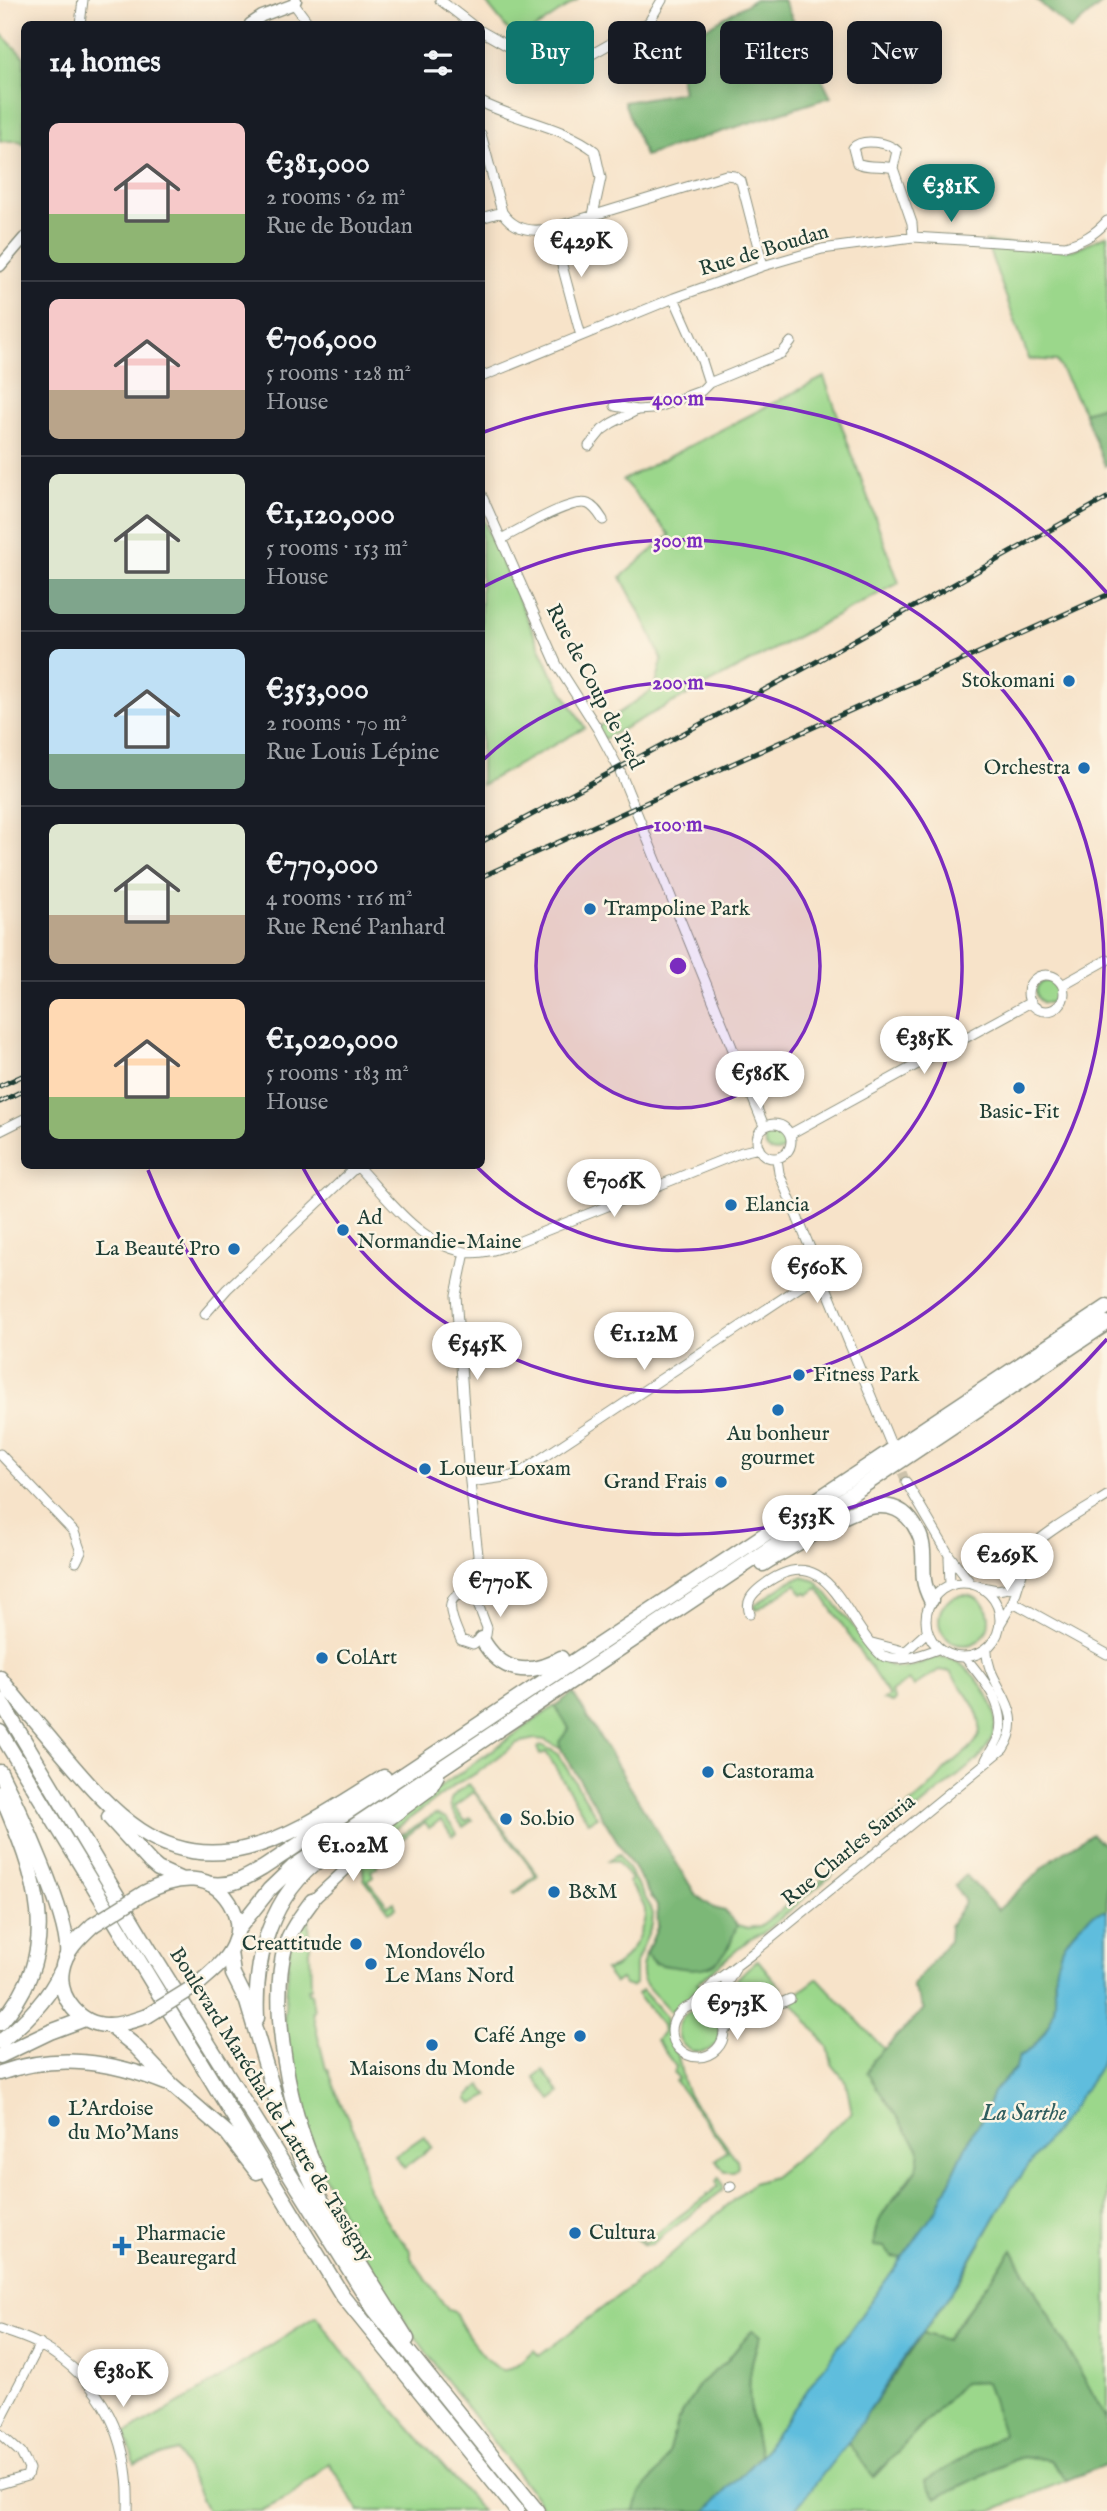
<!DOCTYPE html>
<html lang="en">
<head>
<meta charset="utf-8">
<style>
	:root { --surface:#171b24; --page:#242831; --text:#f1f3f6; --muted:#9ea1a6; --line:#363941; --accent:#0f766e }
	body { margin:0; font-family:"IM FELL English",serif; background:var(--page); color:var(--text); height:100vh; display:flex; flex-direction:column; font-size:26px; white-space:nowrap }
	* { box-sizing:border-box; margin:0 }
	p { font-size:23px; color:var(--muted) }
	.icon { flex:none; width:38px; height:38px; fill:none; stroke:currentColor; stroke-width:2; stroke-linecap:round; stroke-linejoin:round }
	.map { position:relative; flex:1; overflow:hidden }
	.panel { position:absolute; left:21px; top:21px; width:464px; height:1148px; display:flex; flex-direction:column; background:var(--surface); border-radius:10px; box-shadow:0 4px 18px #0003 }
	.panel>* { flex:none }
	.top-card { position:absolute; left:506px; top:21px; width:495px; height:63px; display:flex; gap:14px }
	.price { position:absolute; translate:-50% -60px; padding:0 16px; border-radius:24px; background:#fff; color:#222; font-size:23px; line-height:46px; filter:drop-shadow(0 2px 4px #0008) }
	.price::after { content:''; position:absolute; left:50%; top:42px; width:21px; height:16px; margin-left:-10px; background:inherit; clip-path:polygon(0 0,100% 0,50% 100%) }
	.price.active { background:var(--accent); color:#fff }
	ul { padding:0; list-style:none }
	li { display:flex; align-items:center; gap:21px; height:175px; padding:0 28px }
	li+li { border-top:2px solid var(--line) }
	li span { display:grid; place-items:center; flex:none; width:196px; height:140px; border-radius:10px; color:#555 }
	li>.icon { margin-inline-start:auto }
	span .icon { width:84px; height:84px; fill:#fffc; stroke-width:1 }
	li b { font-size:30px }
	h2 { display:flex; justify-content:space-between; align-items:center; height:84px; padding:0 28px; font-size:30px }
	.pill { padding:0 24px; border-radius:10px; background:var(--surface); box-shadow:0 4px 18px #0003; font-size:24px; line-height:63px }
	.pill.active { background:var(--accent); color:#fff }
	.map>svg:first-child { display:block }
	.green { fill:#9bd78b; stroke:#5d8a60; stroke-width:2 }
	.forest { fill:#7cb877; stroke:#4e7a56; stroke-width:2 }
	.water { fill:#5fbddd; stroke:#3f7d88; stroke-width:2 }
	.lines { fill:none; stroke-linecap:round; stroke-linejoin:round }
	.minor-tunnel { stroke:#ccc2ab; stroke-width:9; stroke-dasharray:9 4.5; stroke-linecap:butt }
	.minor-casing { stroke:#8b907e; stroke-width:11 }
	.tertiary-casing { stroke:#8b907e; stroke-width:13 }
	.primary-casing { stroke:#8b907e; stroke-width:17 }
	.trunk-casing { stroke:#8b907e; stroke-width:17 }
	.minor { stroke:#fff; stroke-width:9 }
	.tertiary { stroke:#fff; stroke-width:10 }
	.primary { stroke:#fff; stroke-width:14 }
	.trunk { stroke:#fff; stroke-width:14 }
	.rail-casing { stroke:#1f3d34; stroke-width:5 }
	.rail { stroke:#fcf5e5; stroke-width:2.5; stroke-dasharray:8; stroke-linecap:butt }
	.primary-bridge-casing { stroke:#8b907e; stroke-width:17; stroke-linecap:butt }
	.primary-bridge { stroke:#fff; stroke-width:14 }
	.ring { fill:none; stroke:#7b2cbf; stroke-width:3.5 }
	.poi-dot { fill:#1f6fb2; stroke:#fcf5e5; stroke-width:2.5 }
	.labels { text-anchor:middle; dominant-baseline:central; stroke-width:5; stroke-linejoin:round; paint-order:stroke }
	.street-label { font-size:21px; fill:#1f3d34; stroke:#fcf5e5 }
	.poi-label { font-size:21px; fill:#1f3d34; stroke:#fcf5e5; text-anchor:start }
	.water-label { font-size:23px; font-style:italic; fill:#2f5d5e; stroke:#fcf5e5 }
	.centre { fill:#7b2cbf; stroke:#fcf5e5; stroke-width:3.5 }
	.ring-label { font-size:21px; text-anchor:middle; font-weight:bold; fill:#7b2cbf; stroke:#fcf5e5; stroke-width:5; stroke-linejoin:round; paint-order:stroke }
</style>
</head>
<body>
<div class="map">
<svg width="1107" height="2511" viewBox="0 0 1107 2511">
	<rect width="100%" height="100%" fill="#fcf5e5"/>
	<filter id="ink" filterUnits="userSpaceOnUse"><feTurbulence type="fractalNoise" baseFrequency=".0143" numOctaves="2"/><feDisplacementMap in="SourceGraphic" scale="14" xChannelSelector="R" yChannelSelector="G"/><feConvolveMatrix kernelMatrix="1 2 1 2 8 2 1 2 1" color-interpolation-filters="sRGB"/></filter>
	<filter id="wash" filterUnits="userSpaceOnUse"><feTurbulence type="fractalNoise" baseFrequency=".00686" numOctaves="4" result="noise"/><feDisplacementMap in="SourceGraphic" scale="28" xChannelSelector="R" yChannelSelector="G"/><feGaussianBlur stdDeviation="1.57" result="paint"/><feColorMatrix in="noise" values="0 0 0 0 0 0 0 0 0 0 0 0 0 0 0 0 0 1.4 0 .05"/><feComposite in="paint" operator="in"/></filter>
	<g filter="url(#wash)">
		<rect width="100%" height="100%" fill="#f7e3c9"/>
		<path class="green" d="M484,0H577L517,41Z
			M0,33L24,57V145L20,141H0Z
			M1107,235V405L1084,412L1057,361L1029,359L986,242L1073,250Z
			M824,377L899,583L604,739L597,728L655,688L662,661L650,632L621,577L670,535L623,480Z
			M481,515L551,672L585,728L481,785Z
			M1036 992a11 11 0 1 1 22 0a11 11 0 1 1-22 0Z
			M764 1140a12 12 0 1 1 24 0a12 12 0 1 1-24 0Z
			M802,1577L816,1581L825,1591L881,1661C913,1681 924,1651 948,1658C972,1665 999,1703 995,1727C993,1741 985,1750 977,1760L887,1834L881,1826C903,1810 926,1794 942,1773C952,1759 979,1749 980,1729C981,1709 961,1688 950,1672L939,1670L914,1686L909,1680L891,1692L895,1700L892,1703L883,1700L889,1696L818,1588L809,1594L807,1592L803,1594L796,1584L755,1611V1605L792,1580Z
			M939 1620a25 25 0 1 1 50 0a25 25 0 1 1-50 0Z
			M555,1706L569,1728L560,1742L561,1749L545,1740L535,1739L517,1743L477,1773L459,1782L366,1851L372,1835Z
			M541,1745L557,1753L597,1817L588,1822L546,1752L540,1755L537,1748Z
			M469,1784L539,1876L515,1894L514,1893L536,1875L474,1792L454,1807L465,1821L471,1818L473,1820L463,1827C447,1805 443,1799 469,1784Z
			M435,1814L446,1818L457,1833L453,1836L441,1820L429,1828L425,1822L375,1860L378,1866L371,1871L373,1876L368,1880L388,1906L394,1902L396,1908L389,1912L364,1879L362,1862L391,1839L405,1833Z
			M864,1848L762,1934L750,1939L703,1978L697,1983L706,1989C696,1999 681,2006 670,2012C655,1990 632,1985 646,1954L655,1964L729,1947L737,1925L748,1928L760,1926Z
			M619,1854L650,1906L653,1914L652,1925L635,1965V1984L631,1987L625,1985L621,1979L615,1983L605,1970C625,1970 647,1927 645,1910C644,1900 633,1890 628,1882L631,1880L617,1861L609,1860Z
			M309,1915L311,1988H308L309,1993H311L314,2011H312L326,2069H328L340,2102L357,2136L368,2189L390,2227L411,2251V2258L448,2310L455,2312C461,2326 490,2373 506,2370C516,2368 526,2356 534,2350L539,2356L659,2265L753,2183L773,2177L852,2113L846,2082L832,2064L828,2047L790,1999L818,1978L884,2049L873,2060L868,2073L920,2151L918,2166L886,2209L884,2247L892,2257L902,2258L760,2456C749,2412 742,2378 761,2335L752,2330L726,2362L700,2383L677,2422L668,2454L659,2471L640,2493L635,2511H546L440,2372L391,2301L346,2222L320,2168L291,2074L284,2020L290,1944Z
			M758,1960L781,1988C771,2003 748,2023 728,2015L724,2005C729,1985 742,1972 758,1960Z
			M642,1990L665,2016L669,2039L679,2060L683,2081L689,2096L737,2160L738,2167L734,2172H725L716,2160L727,2151L675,2081L678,2079L674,2073L676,2067L656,2040L663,2032L662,2025L637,1994Z
			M678 2031a21 21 0 1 1 42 0a21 21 0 1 1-42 0Z
			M1107,2042V2419L1012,2250L945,2340L923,2333L962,2276L1013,2186L1091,2080L1100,2066Z
			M543,2070L560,2093L551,2100L534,2077Z
			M481,2085L489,2096L473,2104L468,2100V2096Z
			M424,2136L432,2147L404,2168L395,2156Z
			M719,2178L723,2184V2190L652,2244L644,2245L635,2238L638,2235L644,2243L719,2186L716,2181Z
			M316,2316L342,2350L482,2511H359L329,2463L289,2497L261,2511H207L178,2451L135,2464L125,2433L187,2399Z
			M986,2382L1004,2434L926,2481L937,2498L1022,2456L1050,2460L1067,2480L990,2511H794L848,2442L874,2477L963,2383Z"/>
		<path class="forest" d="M754,0H783L831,97L645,156L624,102L683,92L674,47Z
			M1037,0H1106L1071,30Z
			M1107,405V465L1105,466L1084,412Z
			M573,1693L696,1895L714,1908L725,1911L737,1925C724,1962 715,1974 675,1967C661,1965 655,1965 646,1954L658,1926L657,1906L561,1749L559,1742L569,1728L555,1706Z
			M1092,1834L1107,1848V1911C1094,1912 1089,1917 1079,1926C1066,1938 1058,1955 1055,1973C1053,1982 1056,1991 1055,2000C1055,2019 1037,2050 1019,2056L1016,2068L993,2092L984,2117L973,2131L937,2209L902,2258L892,2257L884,2247L874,2246C872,2213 903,2195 917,2168C919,2163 919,2156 920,2151L867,2073L873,2060L924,2009L912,1986L949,1941L950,1926L965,1902L955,1886L966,1875L998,1910L1054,1858Z
			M1012,2250L1107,2419V2464L1067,2480L1050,2460L1022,2456L936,2498L925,2481L1003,2434L986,2382L963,2383L873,2477L848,2442L923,2333L946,2340Z
			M752,2330L761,2335C742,2378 749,2411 760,2456L706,2511H635L640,2493L659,2471L668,2454L677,2422L700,2383L726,2362Z"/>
		<path class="water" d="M1107,1911V2042L1100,2066L1075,2104L1013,2186L954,2288L899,2365L848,2442L794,2511H706L760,2456L937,2209L973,2131L984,2117L993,2092L1016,2068L1019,2056C1037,2050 1055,2020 1055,2000C1056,1987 1053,1975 1057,1962C1061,1948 1069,1936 1079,1926C1089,1917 1094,1912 1107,1911Z"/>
	</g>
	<g filter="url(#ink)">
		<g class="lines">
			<path class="minor-tunnel" d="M897,1460L906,1482"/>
			<g class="minor-casing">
				<path id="minor" d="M440,0L471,24
					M294,4L309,24
					M80,24L83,0
					M481,31L550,70L562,71L649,22L662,0
					M481,102C518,121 563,126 595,151L601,178L593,215
					M481,134L502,212C514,230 532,233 552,228L726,175L734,176L741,181L763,266
					M893,168C882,165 867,168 857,163L853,148C862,138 889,142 897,151L893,168L912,223L913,237
					M481,218L502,212
					M552,228L581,336
					M674,298L702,361L709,383
					M481,377L674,298L763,266L822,249L913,237L1065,246C1083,241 1094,235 1107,221
					M615,406L637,410
					M589,446L602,430L612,423L637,410L652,409L701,391L709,383L782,353L791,342
					M481,494L557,665L597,728L619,769L764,1126
					M501,539C518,531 572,497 588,504C595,507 599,514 603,520
					M1028 993a18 18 0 1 1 36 0a18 18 0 1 1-36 0Z
					M1062,985L1107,960
					M757 1141a17 17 0 1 1 34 0a17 17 0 1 1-34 0Z
					M0,1131L24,1119
					M790,1134L1031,1002
					M777,1159L779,1173L890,1442
					M357,1166C387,1197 419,1244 465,1252C481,1255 498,1249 513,1244L742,1152L759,1148
					M465,1252L456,1295L468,1464L478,1555L474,1594L487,1628L486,1635L473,1644L461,1640C453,1621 437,1590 474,1594
					M205,1314L227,1289L357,1166
					M0,1454L74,1532L81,1552L76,1562
					M470,1482L512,1476L524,1470L821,1273
					M906,1482L949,1555L971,1584
					M949,1557L950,1585
					M926 1620a37 37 0 1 1 74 0a37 37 0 1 1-74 0Z
					M982,1587L997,1590L1009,1588C1019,1577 1020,1562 1029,1550C1041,1534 1088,1508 1107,1496
					M459,1594L476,1560
					M1013,1602L1107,1654
					M750,1614C745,1602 752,1594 761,1587C828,1534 843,1620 881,1655C902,1664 917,1656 938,1649
					M1000,1624L1013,1602L1022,1573
					M872,1643L903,1651L907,1650L927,1632
					M965,1657C982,1678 1008,1706 999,1736C996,1744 990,1752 986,1760
					M693,2005L716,1981L753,1953L1003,1749C1030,1708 985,1686 987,1649
					M672 2031a26 26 0 1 1 52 0a26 26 0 1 1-52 0Z
					M718,2013L721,1994L735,1969
					M724,2029L790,1999
					M729,2187L731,2186
					M0,2329C13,2334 28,2338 40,2345C104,2381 131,2440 128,2511
					M0,2421L40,2344
					M0,2434L21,2453L29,2469L27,2476L0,2484"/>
			</g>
			<g class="tertiary-casing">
				<path id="tertiary" d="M250,24L262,16L294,4L296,0
					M0,266L24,238
					M312,1901L358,1858"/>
			</g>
			<g class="primary-casing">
				<path id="primary" d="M0,1792C34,1873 67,1948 0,2023
					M144,1893C176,1876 214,1869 233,1909C237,1918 239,1930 235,1940C229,1960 211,1972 197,1985
					M93,1925C79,1938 65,1951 62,1970C57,1998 81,2026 109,2025C122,2025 135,2020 147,2016
					M0,2042C24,2023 49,1999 61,1971
					M0,2056L50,2032L85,2019"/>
			</g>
			<g class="trunk-casing">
				<path id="trunk" d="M763,1564C779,1554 795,1545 810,1536C842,1516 894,1482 918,1532C926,1547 922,1564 924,1580C925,1587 928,1594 931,1600
					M482,1639C501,1673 529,1677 561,1658
					M0,1678C19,1703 41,1727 61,1752C111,1811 161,1870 247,1848C296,1836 341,1803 384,1777
					M0,1700L149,1949L374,2309L537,2511
					M0,1732L342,2295L517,2511
					M0,1772C18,1807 71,1920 67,1955
					M109,1817L151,1863L158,1869L180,1879
					M358,1858L370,1832L429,1789L437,1775
					M210,1884C231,1887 246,1878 263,1868L1107,1307
					M312,1901C301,1916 290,1930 285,1947C269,2009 290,2116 318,2173
					M238,1929L269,1890L293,1867L1107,1323
					M230,1952L233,1974L247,2002L280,2113L315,2189L344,2239L407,2339
					M257,2018C254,1957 271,1895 323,1857
					M109,2025L134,2045L173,2086L227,2133L257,2172
					M0,2073C57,2053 111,2061 166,2083"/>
			</g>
			<use href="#minor" class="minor"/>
			<use href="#tertiary" class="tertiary"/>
			<use href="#primary" class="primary"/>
			<use href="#trunk" class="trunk"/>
			<g class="rail-casing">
				<path id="rail" d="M481,842L805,668L1107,498
					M481,877L1107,595
					M0,1086L24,1075
					M0,1102L24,1090"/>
			</g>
			<use href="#rail" class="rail"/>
			<g class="primary-bridge-casing">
				<path id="primary-bridge" d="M93,1925L144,1893
					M147,2016L197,1985"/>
			</g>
			<use href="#primary-bridge" class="primary-bridge"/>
		</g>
	</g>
	<circle cx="678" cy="966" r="142" fill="#7b2cbf" fill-opacity=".12"/>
	<g class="ring">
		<circle cx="678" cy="966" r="142"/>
		<path d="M483 760A284 284 0 1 1 477 1167"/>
		<path d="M481 588A426 426 0 1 1 302 1166"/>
		<path d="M1107 1339A568 568 0 0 1 148 1170M484 432A568 568 0 0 1 1107 593"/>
	</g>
	<g class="poi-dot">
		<circle cx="1069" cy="681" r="7"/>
		<circle cx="1084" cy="768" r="7"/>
		<circle cx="590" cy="909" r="7"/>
		<circle cx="1019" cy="1088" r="7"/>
		<circle cx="731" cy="1205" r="7"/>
		<circle cx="343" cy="1230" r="7"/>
		<circle cx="234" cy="1249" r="7"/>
		<circle cx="799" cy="1375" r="7"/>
		<circle cx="778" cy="1410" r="7"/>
		<circle cx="425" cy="1469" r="7"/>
		<circle cx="721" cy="1482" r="7"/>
		<circle cx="322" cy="1658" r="7"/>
		<circle cx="708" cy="1772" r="7"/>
		<circle cx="506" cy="1819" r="7"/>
		<circle cx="554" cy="1892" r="7"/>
		<circle cx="356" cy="1944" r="7"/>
		<circle cx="371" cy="1964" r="7"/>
		<circle cx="580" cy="2036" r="7"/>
		<circle cx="432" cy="2045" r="7"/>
		<circle cx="54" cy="2121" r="7"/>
		<circle cx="575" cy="2233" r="7"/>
		<path d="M118.5 2235.5h7v7h7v7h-7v7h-7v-7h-7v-7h7z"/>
	</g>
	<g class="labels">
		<g class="street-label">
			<text transform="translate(764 251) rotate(-17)">Rue de Boudan</text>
			<text transform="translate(594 687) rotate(62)">Rue de Coup de Pied</text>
			<text transform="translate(849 1851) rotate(-39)">Rue Charles Sauria</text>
			<text transform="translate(271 2105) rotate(58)">Boulevard Maréchal de Lattre de Tassigny</text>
		</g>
		<g class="poi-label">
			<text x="1055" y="681" text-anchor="end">Stokomani</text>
			<text x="1070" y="768" text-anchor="end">Orchestra</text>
			<text x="604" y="909">Trampoline Park</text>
			<text x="1019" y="1112" text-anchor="middle">Basic-Fit</text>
			<text x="745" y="1205">Elancia</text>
			<text x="357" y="1218">Ad<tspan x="357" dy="24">Normandie-Maine</tspan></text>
			<text x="220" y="1249" text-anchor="end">La Beauté Pro</text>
			<text x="813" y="1375">Fitness Park</text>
			<text x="778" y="1434" text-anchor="middle">Au bonheur<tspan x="778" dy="24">gourmet</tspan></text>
			<text x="439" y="1469">Loueur Loxam</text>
			<text x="707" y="1482" text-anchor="end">Grand Frais</text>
			<text x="336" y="1658">ColArt</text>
			<text x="722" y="1772">Castorama</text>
			<text x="520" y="1819">So.bio</text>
			<text x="568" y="1892">B&amp;M</text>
			<text x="342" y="1944" text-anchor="end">Creattitude</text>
			<text x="385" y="1952">Mondovélo<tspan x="385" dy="24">Le Mans Nord</tspan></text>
			<text x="566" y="2036" text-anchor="end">Café Ange</text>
			<text x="432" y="2069" text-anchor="middle">Maisons du Monde</text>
			<text x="68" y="2109">L'Ardoise<tspan x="68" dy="24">du Mo'Mans</tspan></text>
			<text x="589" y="2233">Cultura</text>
			<text x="136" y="2234">Pharmacie<tspan x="136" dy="24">Beauregard</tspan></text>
		</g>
		<g class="water-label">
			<text x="1024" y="2113">La Sarthe</text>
		</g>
	</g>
	<circle cx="678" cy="966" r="10" class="centre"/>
	<g class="ring-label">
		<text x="678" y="405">400 m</text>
		<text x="678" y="547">300 m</text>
		<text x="678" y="689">200 m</text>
		<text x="678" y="831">100 m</text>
	</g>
</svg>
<b class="price active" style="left:951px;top:224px">€381K</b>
<b class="price" style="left:581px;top:279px">€429K</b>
<b class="price" style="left:924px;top:1076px">€385K</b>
<b class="price" style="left:760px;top:1111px">€586K</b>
<b class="price" style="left:614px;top:1219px">€706K</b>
<b class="price" style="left:817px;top:1305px">€560K</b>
<b class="price" style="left:644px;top:1372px">€1.12M</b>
<b class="price" style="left:477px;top:1382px">€545K</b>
<b class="price" style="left:806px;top:1555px">€353K</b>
<b class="price" style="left:1007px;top:1593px">€269K</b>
<b class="price" style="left:500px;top:1619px">€770K</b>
<b class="price" style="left:353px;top:1883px">€1.02M</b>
<b class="price" style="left:737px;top:2042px">€973K</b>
<b class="price" style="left:123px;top:2409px">€380K</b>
<div class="top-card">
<a class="pill active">Buy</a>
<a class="pill">Rent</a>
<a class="pill">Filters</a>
<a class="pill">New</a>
</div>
<section class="panel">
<h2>14 homes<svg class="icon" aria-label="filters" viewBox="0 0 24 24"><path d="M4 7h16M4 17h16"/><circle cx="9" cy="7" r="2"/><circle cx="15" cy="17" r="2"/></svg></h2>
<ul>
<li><span style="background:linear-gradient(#f6c9c9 65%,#8fb573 0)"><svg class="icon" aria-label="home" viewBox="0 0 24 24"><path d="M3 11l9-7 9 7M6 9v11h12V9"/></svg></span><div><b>€381,000</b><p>2 rooms · 62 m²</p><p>Rue de Boudan</p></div></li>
<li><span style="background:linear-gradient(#f6c9c9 65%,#b9a48a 0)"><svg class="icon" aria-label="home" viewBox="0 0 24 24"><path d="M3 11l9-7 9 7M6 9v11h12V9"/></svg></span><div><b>€706,000</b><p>5 rooms · 128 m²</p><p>House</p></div></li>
<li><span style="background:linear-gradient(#dfe7d0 75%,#7fa58c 0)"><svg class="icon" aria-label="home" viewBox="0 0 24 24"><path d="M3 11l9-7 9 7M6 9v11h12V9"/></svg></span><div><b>€1,120,000</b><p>5 rooms · 153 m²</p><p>House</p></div></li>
<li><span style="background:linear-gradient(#bfe0f5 75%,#7fa58c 0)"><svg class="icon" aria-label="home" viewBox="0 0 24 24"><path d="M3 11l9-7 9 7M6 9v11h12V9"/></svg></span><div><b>€353,000</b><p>2 rooms · 70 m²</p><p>Rue Louis Lépine</p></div></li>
<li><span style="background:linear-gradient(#dfe7d0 65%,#b9a48a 0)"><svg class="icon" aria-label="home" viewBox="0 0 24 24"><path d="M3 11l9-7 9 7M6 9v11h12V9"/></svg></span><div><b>€770,000</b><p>4 rooms · 116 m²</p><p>Rue René Panhard</p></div></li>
<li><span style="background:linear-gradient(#ffd9b3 70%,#8fb573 0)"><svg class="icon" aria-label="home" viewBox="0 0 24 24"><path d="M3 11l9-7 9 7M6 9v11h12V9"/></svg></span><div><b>€1,020,000</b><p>5 rooms · 183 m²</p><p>House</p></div></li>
</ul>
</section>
</div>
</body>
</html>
